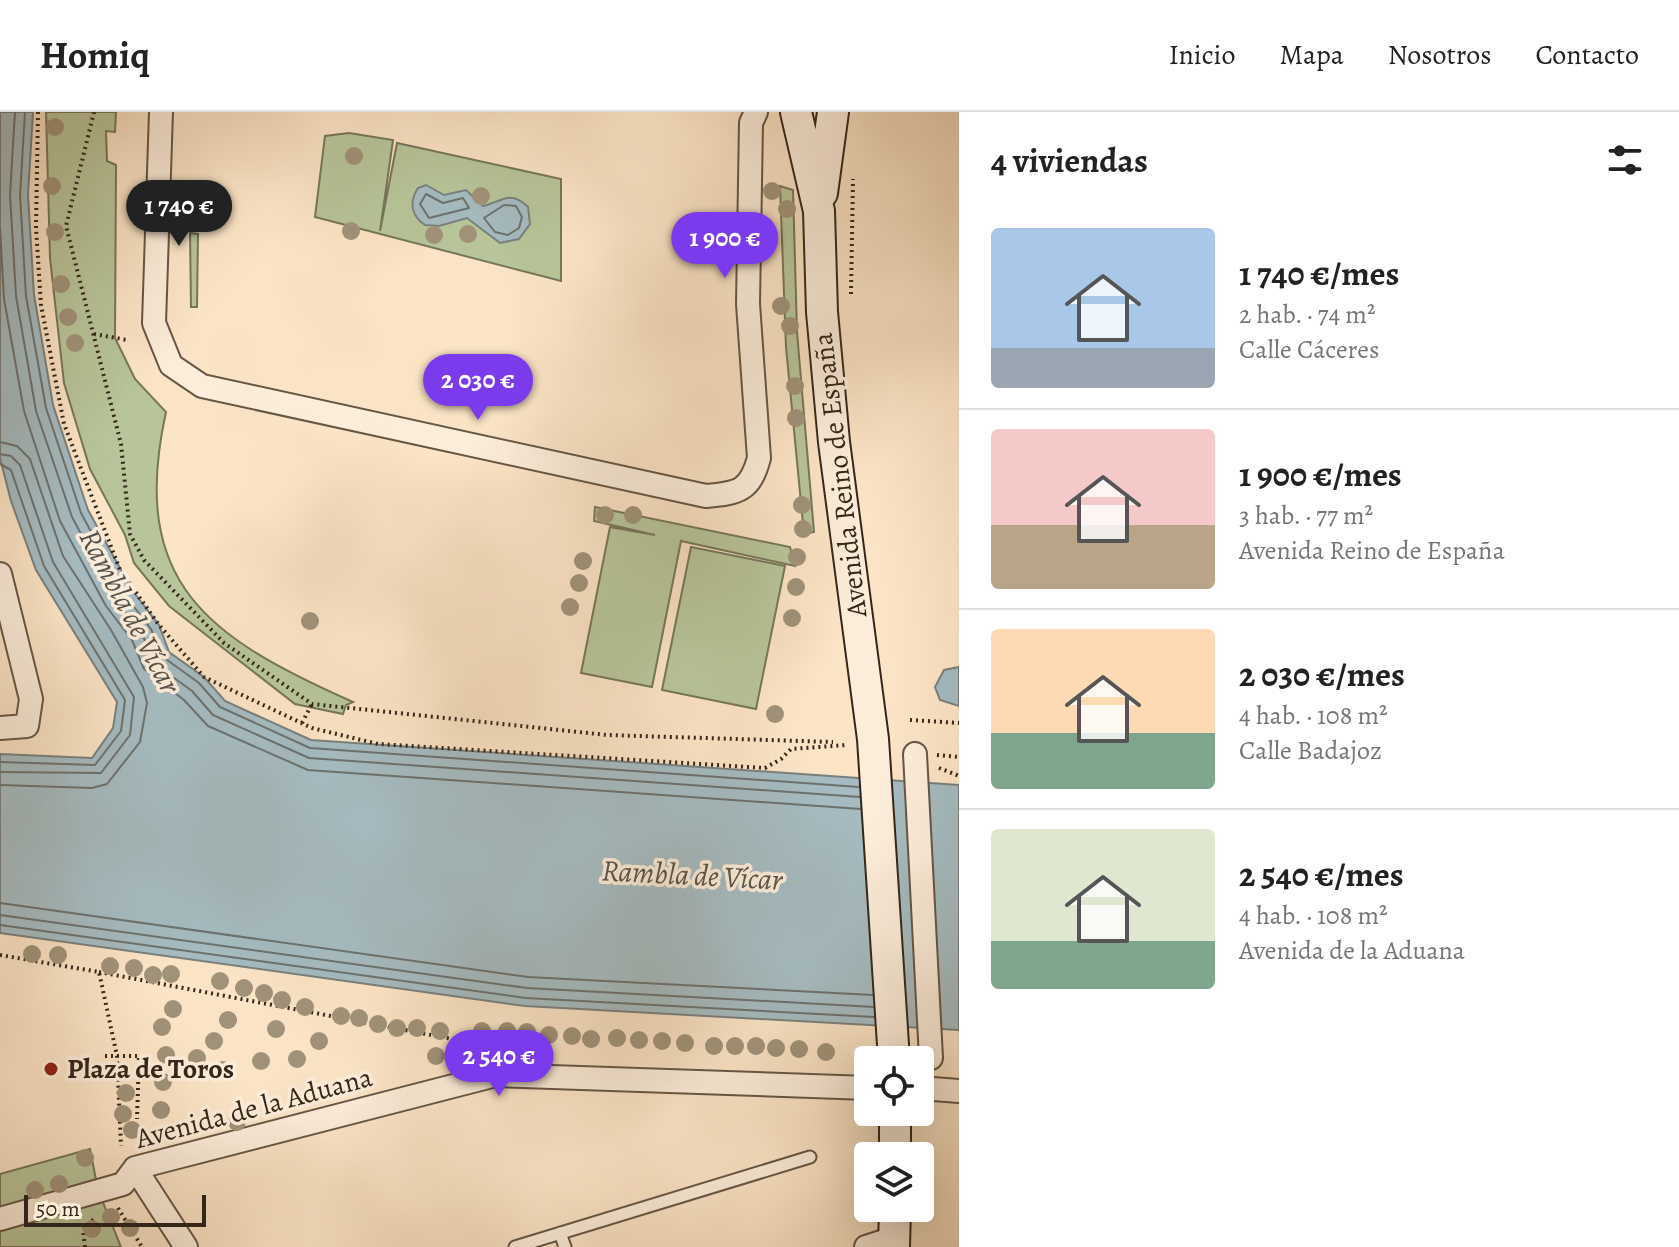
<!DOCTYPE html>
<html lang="es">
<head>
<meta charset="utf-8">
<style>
	:root { --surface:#fff; --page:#f6f6f6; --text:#222; --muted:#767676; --line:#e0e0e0; --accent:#7c3aed }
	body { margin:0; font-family:Alegreya,serif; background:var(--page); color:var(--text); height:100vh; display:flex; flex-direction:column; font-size:30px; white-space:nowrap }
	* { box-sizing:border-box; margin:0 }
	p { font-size:26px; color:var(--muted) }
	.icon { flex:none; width:44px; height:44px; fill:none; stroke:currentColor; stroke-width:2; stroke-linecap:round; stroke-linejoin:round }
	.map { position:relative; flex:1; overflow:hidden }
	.drawer { display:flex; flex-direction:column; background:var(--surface); width:720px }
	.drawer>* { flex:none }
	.fabs { position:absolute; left:854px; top:934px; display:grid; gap:16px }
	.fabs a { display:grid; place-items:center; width:80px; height:80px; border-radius:8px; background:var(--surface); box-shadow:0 8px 32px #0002; font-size:40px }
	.scale { position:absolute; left:24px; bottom:20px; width:182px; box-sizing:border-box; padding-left:8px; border:4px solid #34271a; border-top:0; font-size:22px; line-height:28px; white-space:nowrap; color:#34271a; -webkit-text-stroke:6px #fcedda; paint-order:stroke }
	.price { position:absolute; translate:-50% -68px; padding:0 18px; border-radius:28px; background:var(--accent); color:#fff; font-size:26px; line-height:52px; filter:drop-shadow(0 2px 4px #0008) }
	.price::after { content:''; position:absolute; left:50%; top:48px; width:24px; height:18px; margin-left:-12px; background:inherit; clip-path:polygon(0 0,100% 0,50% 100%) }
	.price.active { background:#222; color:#fff }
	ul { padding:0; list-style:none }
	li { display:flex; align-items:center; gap:24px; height:200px; padding:0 32px }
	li+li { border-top:2px solid var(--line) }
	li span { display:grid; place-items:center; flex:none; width:224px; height:160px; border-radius:8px; color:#555 }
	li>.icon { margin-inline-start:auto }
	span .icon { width:96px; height:96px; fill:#fffc; stroke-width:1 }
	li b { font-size:34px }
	h2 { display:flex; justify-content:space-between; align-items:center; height:96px; padding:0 32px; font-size:34px }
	header { display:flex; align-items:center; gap:48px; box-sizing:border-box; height:112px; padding:0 40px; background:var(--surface); border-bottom:2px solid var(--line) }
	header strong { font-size:38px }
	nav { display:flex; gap:44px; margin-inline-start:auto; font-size:28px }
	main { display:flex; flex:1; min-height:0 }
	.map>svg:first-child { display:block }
	.green { fill:#b8c59a; stroke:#76765a; stroke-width:2 }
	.water { fill:#a5bbc1; stroke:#78807e; stroke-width:2 }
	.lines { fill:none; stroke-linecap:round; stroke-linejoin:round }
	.shore { stroke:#6c716e; stroke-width:2 }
	.lane-casing { stroke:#665645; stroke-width:15 }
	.street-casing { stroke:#665645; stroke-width:26 }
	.secondary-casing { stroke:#34271a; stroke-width:34 }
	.path { stroke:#34271a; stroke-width:4; stroke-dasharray:2 4; stroke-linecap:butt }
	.lane { stroke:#fcedda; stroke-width:11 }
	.street { stroke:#fcedda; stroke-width:22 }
	.secondary { stroke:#fcedda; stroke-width:30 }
	.tree { fill:#a09279 }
	.poi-dot { fill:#8f2418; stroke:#fcedda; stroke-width:3 }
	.labels { text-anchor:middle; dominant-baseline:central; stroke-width:7; stroke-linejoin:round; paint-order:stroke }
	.street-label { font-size:28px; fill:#34271a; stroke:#fcedda }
	.poi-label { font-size:28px; font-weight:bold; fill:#34271a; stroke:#fcedda; text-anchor:start }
	.water-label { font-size:30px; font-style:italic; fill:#56534c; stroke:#fcedda }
</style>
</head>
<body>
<header>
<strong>Homiq</strong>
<nav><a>Inicio</a><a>Mapa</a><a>Nosotros</a><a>Contacto</a></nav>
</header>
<main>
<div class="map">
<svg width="959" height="1135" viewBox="0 0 959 1135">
	<rect width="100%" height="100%" fill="#fbe4c6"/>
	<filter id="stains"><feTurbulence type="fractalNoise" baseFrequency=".0025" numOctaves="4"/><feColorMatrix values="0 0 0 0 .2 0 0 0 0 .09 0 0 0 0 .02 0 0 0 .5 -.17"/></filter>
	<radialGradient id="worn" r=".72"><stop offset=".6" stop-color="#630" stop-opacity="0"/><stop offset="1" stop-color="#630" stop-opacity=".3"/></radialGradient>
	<path class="green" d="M46,0H116L115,20L106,19L107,49L116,53L115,226L135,267L166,300C128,472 209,526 353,590L346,593L343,602L295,592L169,494L134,451L125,423L90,357L64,271L50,146Z
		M349,21L393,28L380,119L397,31L561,67V169L315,105L325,24Z
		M780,74L793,78L797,220L814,420L804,422L786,235Z
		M190,121L198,122L197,195H191Z
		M595,395L790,435L795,454L681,429L652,575L581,561L610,415L655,423L594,409Z
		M691,435L785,454L756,597L662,578Z
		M90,1037L98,1078L121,1135H0V1062Z"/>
	<path class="water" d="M0,0H33L28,83L34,183L53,293L88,398L132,478L159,513L169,540L204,565L225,589L311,628L959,673V918L525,894L0,821V642L92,646L113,616L117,590L36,458L11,389L0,346Z
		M426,73L444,83L466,78L483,94C502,90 510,77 528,95L530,112L519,127L500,131L467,106L439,114L425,113C411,104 409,90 418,76Z
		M959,555V594L940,588L935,575L944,558Z"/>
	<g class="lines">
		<path class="shore" d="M15,0L10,83L16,184L36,299L72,405L116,488L142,522L155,552L192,579L213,603L309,646L860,685
			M25,0L20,83L26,184L46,296L81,401L125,483L151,517L163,545L199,571L220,595L310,636L859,675
			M426,82L443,91L463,86L469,96L429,106L420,92Z
			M504,93L516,94L522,105L519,116L508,123L495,120L484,106Z
			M0,116L4,187L24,299L60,409L106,494L132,528L144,557L184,588L208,614L308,658L861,697
			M0,330L17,334L30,347L63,444L111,518L143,575L147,591L140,630L107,672L92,676L0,673
			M0,342L11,344L20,353L53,450L134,585L130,623L101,661L0,660
			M0,352L11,358L44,454L125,588L121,619L95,653L0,650
			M0,791L528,865L873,883
			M0,803L527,876L874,895
			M0,813L526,886L874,905"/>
		<g class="lane-casing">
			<path id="lane" d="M560,1121L565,1135
				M515,1135L810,1045"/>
		</g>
		<g class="street-casing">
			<path id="street" d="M161,0L154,211L171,253L202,274L706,384C739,381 750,379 759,346L748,192L751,11L756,0
				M0,462L31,587L27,614L0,616
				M915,642L931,946
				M920,976L959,979
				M135,1056L186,1135
				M0,1107L123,1072L135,1056L496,963L868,976
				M866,1135L894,1126"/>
		</g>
		<g class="secondary-casing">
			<path id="secondary" d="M796,0L819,99L822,200L834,330L873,627L894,948
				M822,81L833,0
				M895,1000V1044
				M894,1135L895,1096"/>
		</g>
		<path class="path" d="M38,0L36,116L41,193L64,312L120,458L159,513L204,565L312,616L378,632L765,656L781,647L791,637L847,633
			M94,0L66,114L121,332L130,422L144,448L224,531L312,592L607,623L833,630
			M851,182L853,67
			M94,222L127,228
			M910,608L959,611
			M302,611L312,592
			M937,643L959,645
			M939,656L959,664
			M0,843L99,860L117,944L121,1034
			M99,860L452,927L468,940
			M105,944H139L137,1007
			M118,1096L142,1135
			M85,1135L83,1118L95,1106"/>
		<use href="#lane" class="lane"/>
		<use href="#street" class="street"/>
		<use href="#secondary" class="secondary"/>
	</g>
	<g class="tree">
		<circle cx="55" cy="15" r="9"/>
		<circle cx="354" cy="44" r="9"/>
		<circle cx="52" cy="74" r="9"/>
		<circle cx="772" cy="79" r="9"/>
		<circle cx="481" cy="84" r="9"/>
		<circle cx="787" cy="97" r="9"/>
		<circle cx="351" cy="119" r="9"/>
		<circle cx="55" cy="120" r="9"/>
		<circle cx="468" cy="122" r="9"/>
		<circle cx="434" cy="123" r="9"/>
		<circle cx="61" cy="172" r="9"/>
		<circle cx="781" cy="194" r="9"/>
		<circle cx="68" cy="205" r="9"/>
		<circle cx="790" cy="214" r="9"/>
		<circle cx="75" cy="231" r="9"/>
		<circle cx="795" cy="274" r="9"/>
		<circle cx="796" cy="306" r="9"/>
		<circle cx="802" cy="393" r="9"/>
		<circle cx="605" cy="403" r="9"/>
		<circle cx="633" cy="403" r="9"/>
		<circle cx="803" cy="417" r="9"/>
		<circle cx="797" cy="445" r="9"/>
		<circle cx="583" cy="449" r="9"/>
		<circle cx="579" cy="471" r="9"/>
		<circle cx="796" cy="475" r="9"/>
		<circle cx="570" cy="495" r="9"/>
		<circle cx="792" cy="506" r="9"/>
		<circle cx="310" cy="509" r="9"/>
		<circle cx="775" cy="602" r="9"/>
		<circle cx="32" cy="842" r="9"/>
		<circle cx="58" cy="843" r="9"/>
		<circle cx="110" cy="854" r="9"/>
		<circle cx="134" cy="856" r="9"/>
		<circle cx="171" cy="862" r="9"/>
		<circle cx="153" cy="863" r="9"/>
		<circle cx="220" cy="869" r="9"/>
		<circle cx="244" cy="876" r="9"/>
		<circle cx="264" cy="881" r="9"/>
		<circle cx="282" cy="888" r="9"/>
		<circle cx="305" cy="895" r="9"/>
		<circle cx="173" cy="897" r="9"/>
		<circle cx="341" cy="904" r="9"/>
		<circle cx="359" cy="906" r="9"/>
		<circle cx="228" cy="908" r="9"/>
		<circle cx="378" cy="912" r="9"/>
		<circle cx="162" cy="915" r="9"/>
		<circle cx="397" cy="916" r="9"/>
		<circle cx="417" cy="916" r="9"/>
		<circle cx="276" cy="917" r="9"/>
		<circle cx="440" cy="919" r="9"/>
		<circle cx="482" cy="919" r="9"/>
		<circle cx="507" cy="919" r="9"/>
		<circle cx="527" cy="920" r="9"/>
		<circle cx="549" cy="923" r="9"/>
		<circle cx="572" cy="924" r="9"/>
		<circle cx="617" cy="926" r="9"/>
		<circle cx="591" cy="927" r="9"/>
		<circle cx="639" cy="928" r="9"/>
		<circle cx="214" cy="929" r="9"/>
		<circle cx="319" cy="929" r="9"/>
		<circle cx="662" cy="929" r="9"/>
		<circle cx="685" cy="931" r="9"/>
		<circle cx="714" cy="934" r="9"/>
		<circle cx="735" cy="934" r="9"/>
		<circle cx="756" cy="934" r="9"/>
		<circle cx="776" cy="936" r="9"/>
		<circle cx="799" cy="937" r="9"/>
		<circle cx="826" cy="940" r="9"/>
		<circle cx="166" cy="943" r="9"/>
		<circle cx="436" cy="944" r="9"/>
		<circle cx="197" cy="946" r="9"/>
		<circle cx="297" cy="947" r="9"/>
		<circle cx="261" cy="949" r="9"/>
		<circle cx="223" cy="958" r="9"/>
		<circle cx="163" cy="970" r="9"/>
		<circle cx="126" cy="981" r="9"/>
		<circle cx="161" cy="998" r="9"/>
		<circle cx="123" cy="1002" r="9"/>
		<circle cx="237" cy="1010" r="9"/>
		<circle cx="132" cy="1018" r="9"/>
		<circle cx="85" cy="1046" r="9"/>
		<circle cx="59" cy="1072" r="9"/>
		<circle cx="35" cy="1078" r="9"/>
		<circle cx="111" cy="1105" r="9"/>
		<circle cx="130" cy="1116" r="9"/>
		<circle cx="92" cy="1117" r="9"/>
	</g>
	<circle class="poi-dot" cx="51" cy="957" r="8"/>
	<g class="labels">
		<g class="street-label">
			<text transform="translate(840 363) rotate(-97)">Avenida Reino de España</text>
			<text transform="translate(254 996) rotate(-15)">Avenida de la Aduana</text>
		</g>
		<g class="poi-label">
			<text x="67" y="957">Plaza de Toros</text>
		</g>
		<g class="water-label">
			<text transform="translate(130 499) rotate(62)">Rambla de Vícar</text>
			<text transform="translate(692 763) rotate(3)">Rambla de Vícar</text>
		</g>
	</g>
	<rect width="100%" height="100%" filter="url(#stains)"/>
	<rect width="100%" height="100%" fill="url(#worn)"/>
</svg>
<div class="fabs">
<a><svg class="icon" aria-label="locate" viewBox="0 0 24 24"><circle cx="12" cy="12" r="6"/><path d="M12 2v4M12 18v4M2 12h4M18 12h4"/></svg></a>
<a><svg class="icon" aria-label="layers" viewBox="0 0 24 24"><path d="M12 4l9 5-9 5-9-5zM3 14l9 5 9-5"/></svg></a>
</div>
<div class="scale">50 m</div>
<b class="price active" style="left:179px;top:136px">1 740 €</b>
<b class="price" style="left:725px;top:168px">1 900 €</b>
<b class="price" style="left:478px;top:310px">2 030 €</b>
<b class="price" style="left:499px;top:986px">2 540 €</b>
</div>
<section class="drawer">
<h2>4 viviendas<svg class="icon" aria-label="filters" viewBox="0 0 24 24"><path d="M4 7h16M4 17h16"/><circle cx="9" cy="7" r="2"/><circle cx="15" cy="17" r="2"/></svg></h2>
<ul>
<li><span style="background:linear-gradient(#a9c7e8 75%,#9aa5b1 0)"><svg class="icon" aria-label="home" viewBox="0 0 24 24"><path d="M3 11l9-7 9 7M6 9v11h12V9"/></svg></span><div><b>1 740 €/mes</b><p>2 hab. · 74 m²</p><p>Calle Cáceres</p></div></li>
<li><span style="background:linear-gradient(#f6c9c9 60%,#b9a48a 0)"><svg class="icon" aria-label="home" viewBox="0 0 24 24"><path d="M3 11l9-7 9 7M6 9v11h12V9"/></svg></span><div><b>1 900 €/mes</b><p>3 hab. · 77 m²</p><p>Avenida Reino de España</p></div></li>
<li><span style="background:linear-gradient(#ffd9b3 65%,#7fa58c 0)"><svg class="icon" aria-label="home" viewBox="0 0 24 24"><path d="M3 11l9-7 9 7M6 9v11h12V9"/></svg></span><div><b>2 030 €/mes</b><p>4 hab. · 108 m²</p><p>Calle Badajoz</p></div></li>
<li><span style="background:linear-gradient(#dfe7d0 70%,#7fa58c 0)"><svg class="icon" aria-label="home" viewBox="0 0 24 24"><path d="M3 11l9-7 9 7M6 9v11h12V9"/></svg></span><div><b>2 540 €/mes</b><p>4 hab. · 108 m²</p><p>Avenida de la Aduana</p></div></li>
</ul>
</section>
</main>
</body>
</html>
